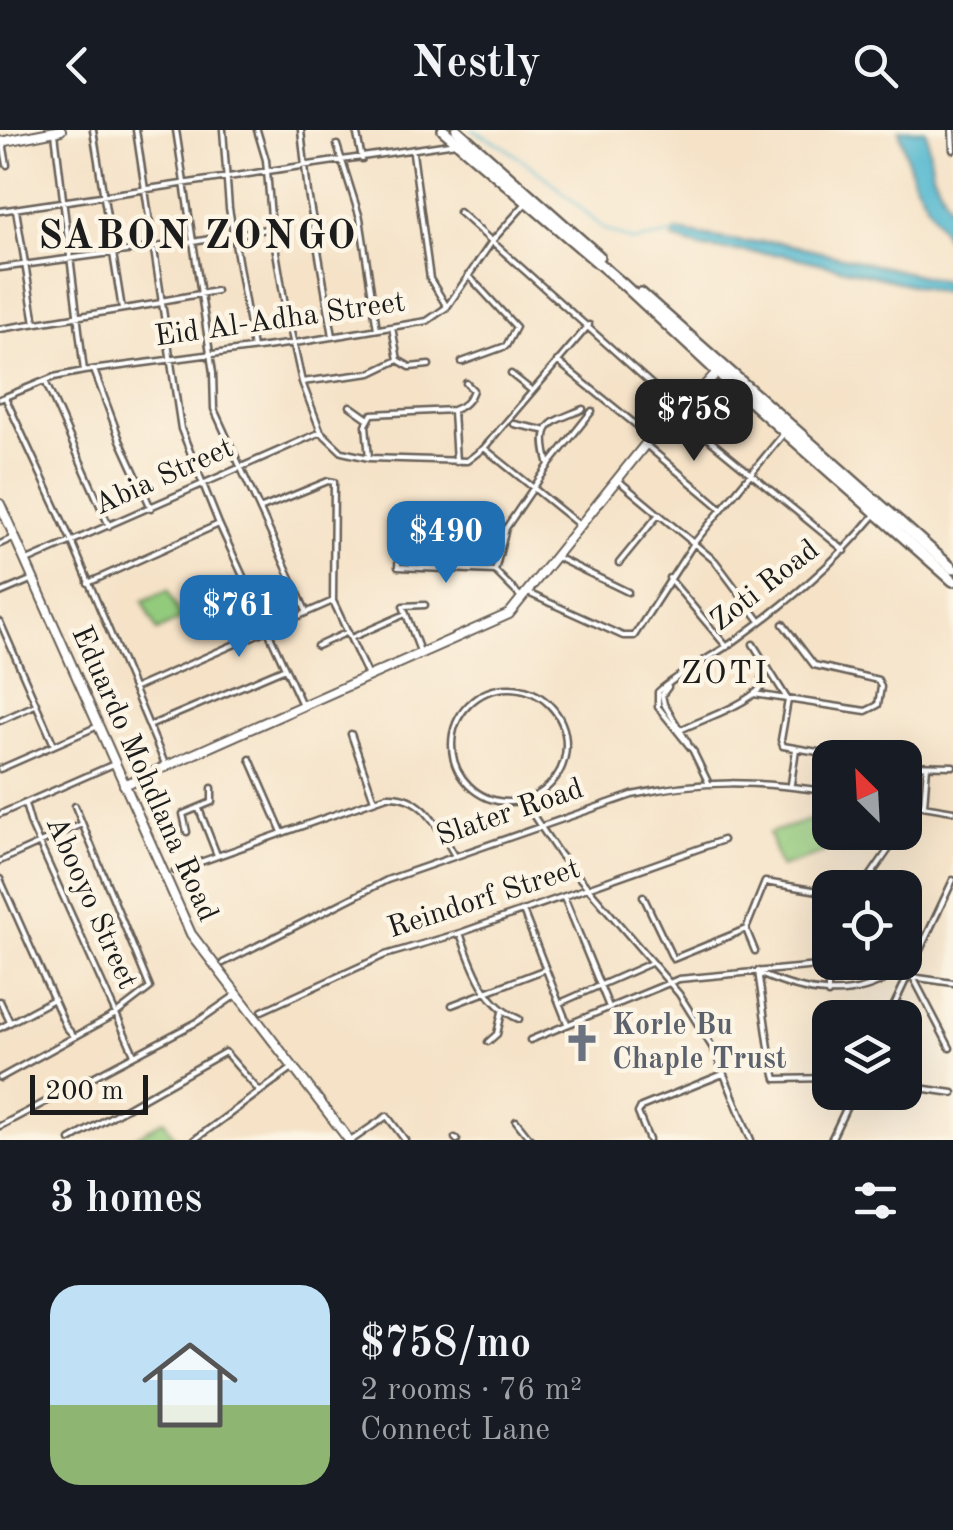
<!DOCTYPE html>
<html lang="en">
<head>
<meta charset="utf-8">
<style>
	:root { --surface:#171b24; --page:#20242c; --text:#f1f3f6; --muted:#9ea1a6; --line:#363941; --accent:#1f6fb2 }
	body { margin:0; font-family:"Old Standard TT",serif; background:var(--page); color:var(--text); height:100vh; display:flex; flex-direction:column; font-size:38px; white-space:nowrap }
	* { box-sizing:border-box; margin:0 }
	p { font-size:32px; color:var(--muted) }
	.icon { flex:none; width:55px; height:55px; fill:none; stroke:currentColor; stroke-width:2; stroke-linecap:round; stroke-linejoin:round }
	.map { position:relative; height:1010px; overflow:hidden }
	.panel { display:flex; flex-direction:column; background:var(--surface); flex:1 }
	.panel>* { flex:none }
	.needle { width:65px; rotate:336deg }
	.controls { position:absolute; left:812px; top:610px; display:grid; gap:20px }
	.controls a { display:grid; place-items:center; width:110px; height:110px; border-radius:20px; background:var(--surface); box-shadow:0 10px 40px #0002; font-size:50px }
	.scale { position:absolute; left:30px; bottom:25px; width:118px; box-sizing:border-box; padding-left:10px; border:5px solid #1c1c1c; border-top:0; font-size:28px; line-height:35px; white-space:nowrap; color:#1c1c1c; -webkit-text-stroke:8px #fcf5e5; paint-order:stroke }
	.price { position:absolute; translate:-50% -85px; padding:0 22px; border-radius:20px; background:var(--accent); color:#fff; font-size:32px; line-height:65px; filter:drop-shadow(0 2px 5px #0008) }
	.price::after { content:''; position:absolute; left:50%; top:60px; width:30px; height:22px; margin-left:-15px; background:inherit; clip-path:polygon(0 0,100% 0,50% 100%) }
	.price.on { background:#222; color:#fff }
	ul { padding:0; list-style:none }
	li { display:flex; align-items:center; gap:30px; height:250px; padding:0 50px }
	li+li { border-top:2px solid var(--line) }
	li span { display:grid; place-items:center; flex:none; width:280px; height:200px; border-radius:30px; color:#555 }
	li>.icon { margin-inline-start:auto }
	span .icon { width:120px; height:120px; fill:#fffc; stroke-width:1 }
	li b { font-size:42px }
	h2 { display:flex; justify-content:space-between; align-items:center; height:120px; padding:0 50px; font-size:42px }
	header { display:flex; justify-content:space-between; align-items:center; height:130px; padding:0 50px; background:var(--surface); font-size:45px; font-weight:700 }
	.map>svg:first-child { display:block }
	.green { fill:#93cb7d; stroke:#58744c; stroke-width:2.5 }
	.water { fill:#51b7cf; stroke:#366a76; stroke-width:2.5 }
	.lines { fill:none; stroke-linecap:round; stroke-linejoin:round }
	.stream { stroke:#51b7cf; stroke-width:2.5 }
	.street-casing { stroke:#686158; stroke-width:9 }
	.secondary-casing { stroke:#686158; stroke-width:12 }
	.primary-casing { stroke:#686158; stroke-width:14 }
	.street { stroke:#fff; stroke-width:4 }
	.secondary { stroke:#fff; stroke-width:8 }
	.primary { stroke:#fff; stroke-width:9 }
	.labels { text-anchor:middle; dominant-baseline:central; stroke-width:9; stroke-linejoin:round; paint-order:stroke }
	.street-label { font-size:30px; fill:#1c1c1c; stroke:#fcf5e5 }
	.worship-label { font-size:30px; font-weight:bold; fill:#5b616d; stroke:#fcf5e5; text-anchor:start }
	.neighbourhood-label { font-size:32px; letter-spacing:2.5px; fill:#1c1c1c; stroke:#fcf5e5 }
	.district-label { font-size:40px; font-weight:bold; letter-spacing:2.5px; fill:#1c1c1c; stroke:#fcf5e5 }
</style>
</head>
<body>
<header><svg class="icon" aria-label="back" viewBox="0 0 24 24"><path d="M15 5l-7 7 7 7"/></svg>Nestly<svg class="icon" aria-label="search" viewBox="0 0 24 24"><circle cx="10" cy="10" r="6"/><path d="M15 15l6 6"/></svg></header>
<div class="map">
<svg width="953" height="1010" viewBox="0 0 953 1010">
	<rect width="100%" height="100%" fill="#fcf5e5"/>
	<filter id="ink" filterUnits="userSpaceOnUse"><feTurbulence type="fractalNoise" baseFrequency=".01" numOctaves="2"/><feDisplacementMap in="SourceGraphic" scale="20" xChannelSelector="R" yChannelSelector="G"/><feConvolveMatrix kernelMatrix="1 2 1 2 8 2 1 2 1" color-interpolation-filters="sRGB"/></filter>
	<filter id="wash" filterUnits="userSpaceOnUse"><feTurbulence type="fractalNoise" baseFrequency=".0048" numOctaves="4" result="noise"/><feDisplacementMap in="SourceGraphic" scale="40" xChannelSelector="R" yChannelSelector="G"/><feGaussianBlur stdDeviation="2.25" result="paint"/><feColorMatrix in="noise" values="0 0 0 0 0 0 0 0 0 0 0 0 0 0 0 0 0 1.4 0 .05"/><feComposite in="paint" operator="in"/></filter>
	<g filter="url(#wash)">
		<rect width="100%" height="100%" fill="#f5e2c7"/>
		<path class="green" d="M168,460L181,489L157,501L143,471Z
			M813,689L824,723L780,737L769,703Z
			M164,990L176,1010H131Z"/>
		<path class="water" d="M899,0H926L933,43L953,84V120L913,49Z
			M676,101L743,112H778L953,153V165L785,125L703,118L673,109Z"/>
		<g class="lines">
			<path class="stream" d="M473,0L503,16L547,48L604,99L634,111L674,104"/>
		</g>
	</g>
	<g filter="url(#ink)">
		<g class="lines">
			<g class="street-casing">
				<path id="street" d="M93,0L122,179
					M136,0L181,299L219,394L303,577
					M176,0L213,243L214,279L306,481
					M223,0L229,78L253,218
					M257,0L266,30L272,98L285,175L302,252L321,302L342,322L369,328L467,331L484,318L589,195
					M301,0L308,63L333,206
					M356,0L362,29
					M952,0L953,20
					M55,3L84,241
					M3,12L7,35
					M337,15L360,88L377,199
					M413,23L430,149L447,177
					M16,80L35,193
					M0,81L456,13
					M459,82L676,276
					M0,138L193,112L272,98
					M161,171L216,161
					M392,197L398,230
					M0,199L161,173
					M398,230L410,237L429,235
					M557,231L651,307
					M462,232L506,216L516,197L468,145
					M94,240L120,310L151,378
					M511,244L531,260
					M45,251L109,396
					M302,252L371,243L398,230
					M5,267L72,412L165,634
					M0,269L54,247L84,241L295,213L427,191L447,177L493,110L526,73
					M350,276L367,288
					M453,280C463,277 470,270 473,260L466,253
					M453,281L456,332
					M674,281L845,421
					M514,294L543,300
					M646,315L722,379
					M484,318L578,394
					M369,328L366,295L372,284L453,280
					M549,335C537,292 550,293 583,279
					M619,351L715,431L760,491
					M262,378L328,351L334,352L333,471L368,546
					M415,393H400L398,437L495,441
					M0,414L15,407
					M556,427L628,462
					M27,431L321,302
					M619,433L659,384
					M495,441L506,398L549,335L592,281
					M495,441L520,466
					M669,448L727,517
					M88,453L219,394
					M0,463L33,449
					M528,463L623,506H634L694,413L785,302
					M0,492L54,615
					M351,508L403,485
					M753,514L788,570L781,610L783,616L853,628
					M317,516L348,502
					M421,524L403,476L425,475
					M668,557L662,565L664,574L688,613
					M452 615a57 57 0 1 1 114 0a57 57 0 1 1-114 0Z
					M133,559L333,471
					M754,564L866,581L878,575L881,557L878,550L814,535L783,494
					M0,591L35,575
					M149,596L283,539
					M680,600C706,588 742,577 762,557V546
					M351,604L374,670
					M693,621L708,652
					M694,622L658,577V562C680,542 711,528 736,510C787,473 833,435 874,386
					M250,629L282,702
					M905,635L953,636
					M0,639L96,597
					M791,654L796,619
					M523,670L559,724L679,864L714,920L751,1010
					M905,673L953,681
					M25,674L31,695L134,924
					M924,676L927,636
					M199,679L217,725
					M0,684L114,634
					M187,702L183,684L212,672V658
					M0,731L82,694
					M175,741L387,666C423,664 437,696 454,724
					M0,749L66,897L75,907
					M862,758L889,719L887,702
					M643,766L673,829L746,799
					M564,767L609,877
					M523,781L567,893
					M460,803C472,836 484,875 519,889
					M755,821L746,799L765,752L830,763
					M223,833L387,750L632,665C704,649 757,651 830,662
					M828,835V864
					M825,836L830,806
					M758,841L770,925L776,949L830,948
					M760,844C804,863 849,873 893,845
					M914,849L950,918
					M0,871L10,892
					M560,873L651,833
					M452,875L546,839
					M262,881L385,825L460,803L723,710
					M888,888L953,750
					M0,898L54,869
					M530,910L679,849L828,835L953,853
					M488,912L497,904L502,882
					M0,948L116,884L150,858L75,676
					M905,956L953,963
					M516,991L531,1010
					M0,996L197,892L236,865
					M455,1008L457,1010
					M70,1010L225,922L260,962
					M194,1010L291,939
					M352,1010L387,986L405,1010
					M649,1010L638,983L641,977L723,944
					M831,1010L854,962"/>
			</g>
			<g class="secondary-casing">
				<path id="secondary" d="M0,12L61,0
					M0,374L191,804L349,1010
					M124,655L509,484L673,280L695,266L719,240"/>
			</g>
			<g class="primary-casing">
				<path id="primary" d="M443,0L624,155L727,251L953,451
					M457,0L599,126
					M641,163L953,439"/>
			</g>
			<use href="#street" class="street"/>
			<use href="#secondary" class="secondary"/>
			<use href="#primary" class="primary"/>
		</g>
	</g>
	<defs>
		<g id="church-bare" transform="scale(3)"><path d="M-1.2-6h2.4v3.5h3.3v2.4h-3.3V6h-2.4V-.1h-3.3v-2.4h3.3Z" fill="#6b7280" stroke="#fcf5e5" stroke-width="2.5" paint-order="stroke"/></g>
	</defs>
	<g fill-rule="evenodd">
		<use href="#church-bare" x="582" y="913"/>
	</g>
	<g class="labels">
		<g class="street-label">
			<text transform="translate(280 190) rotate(-8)">Eid Al-Adha Street</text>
			<text transform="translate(164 347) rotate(-24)">Abia Street</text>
			<text transform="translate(765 456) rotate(-38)">Zoti Road</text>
			<text transform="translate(144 644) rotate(66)">Eduardo Mohdlana Road</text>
			<text transform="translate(510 683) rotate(-19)">Slater Road</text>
			<text transform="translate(484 769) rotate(-18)">Reindorf Street</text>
			<text transform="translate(91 773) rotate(66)">Abooyo Street</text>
		</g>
		<g class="worship-label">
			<text x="612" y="896">Korle Bu<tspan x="612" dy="34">Chaple Trust</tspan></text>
		</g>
		<g class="neighbourhood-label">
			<text x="725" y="545">ZOTI</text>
		</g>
		<g class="district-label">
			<text x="198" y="108">SABON ZONGO</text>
		</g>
	</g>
</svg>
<div class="controls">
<a><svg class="needle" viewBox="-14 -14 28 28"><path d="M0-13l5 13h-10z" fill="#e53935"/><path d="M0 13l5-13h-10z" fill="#9ea1a6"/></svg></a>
<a><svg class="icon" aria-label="locate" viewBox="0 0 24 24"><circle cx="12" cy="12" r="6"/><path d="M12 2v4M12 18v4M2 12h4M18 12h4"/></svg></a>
<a><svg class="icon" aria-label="layers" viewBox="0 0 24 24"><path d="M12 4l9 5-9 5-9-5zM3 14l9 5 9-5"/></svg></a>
</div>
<div class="scale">200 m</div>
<b class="price on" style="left:694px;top:334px">$758</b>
<b class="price" style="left:446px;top:456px">$490</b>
<b class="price" style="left:239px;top:530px">$761</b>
</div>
<section class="panel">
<h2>3 homes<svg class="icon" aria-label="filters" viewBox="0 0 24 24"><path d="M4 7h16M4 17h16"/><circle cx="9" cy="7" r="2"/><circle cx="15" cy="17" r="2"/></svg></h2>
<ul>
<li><span style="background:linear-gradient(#bfe0f5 60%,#8fb573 0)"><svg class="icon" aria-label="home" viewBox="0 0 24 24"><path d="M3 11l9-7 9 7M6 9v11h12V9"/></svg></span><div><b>$758/mo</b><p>2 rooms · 76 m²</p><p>Connect Lane</p></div></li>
</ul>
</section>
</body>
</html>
